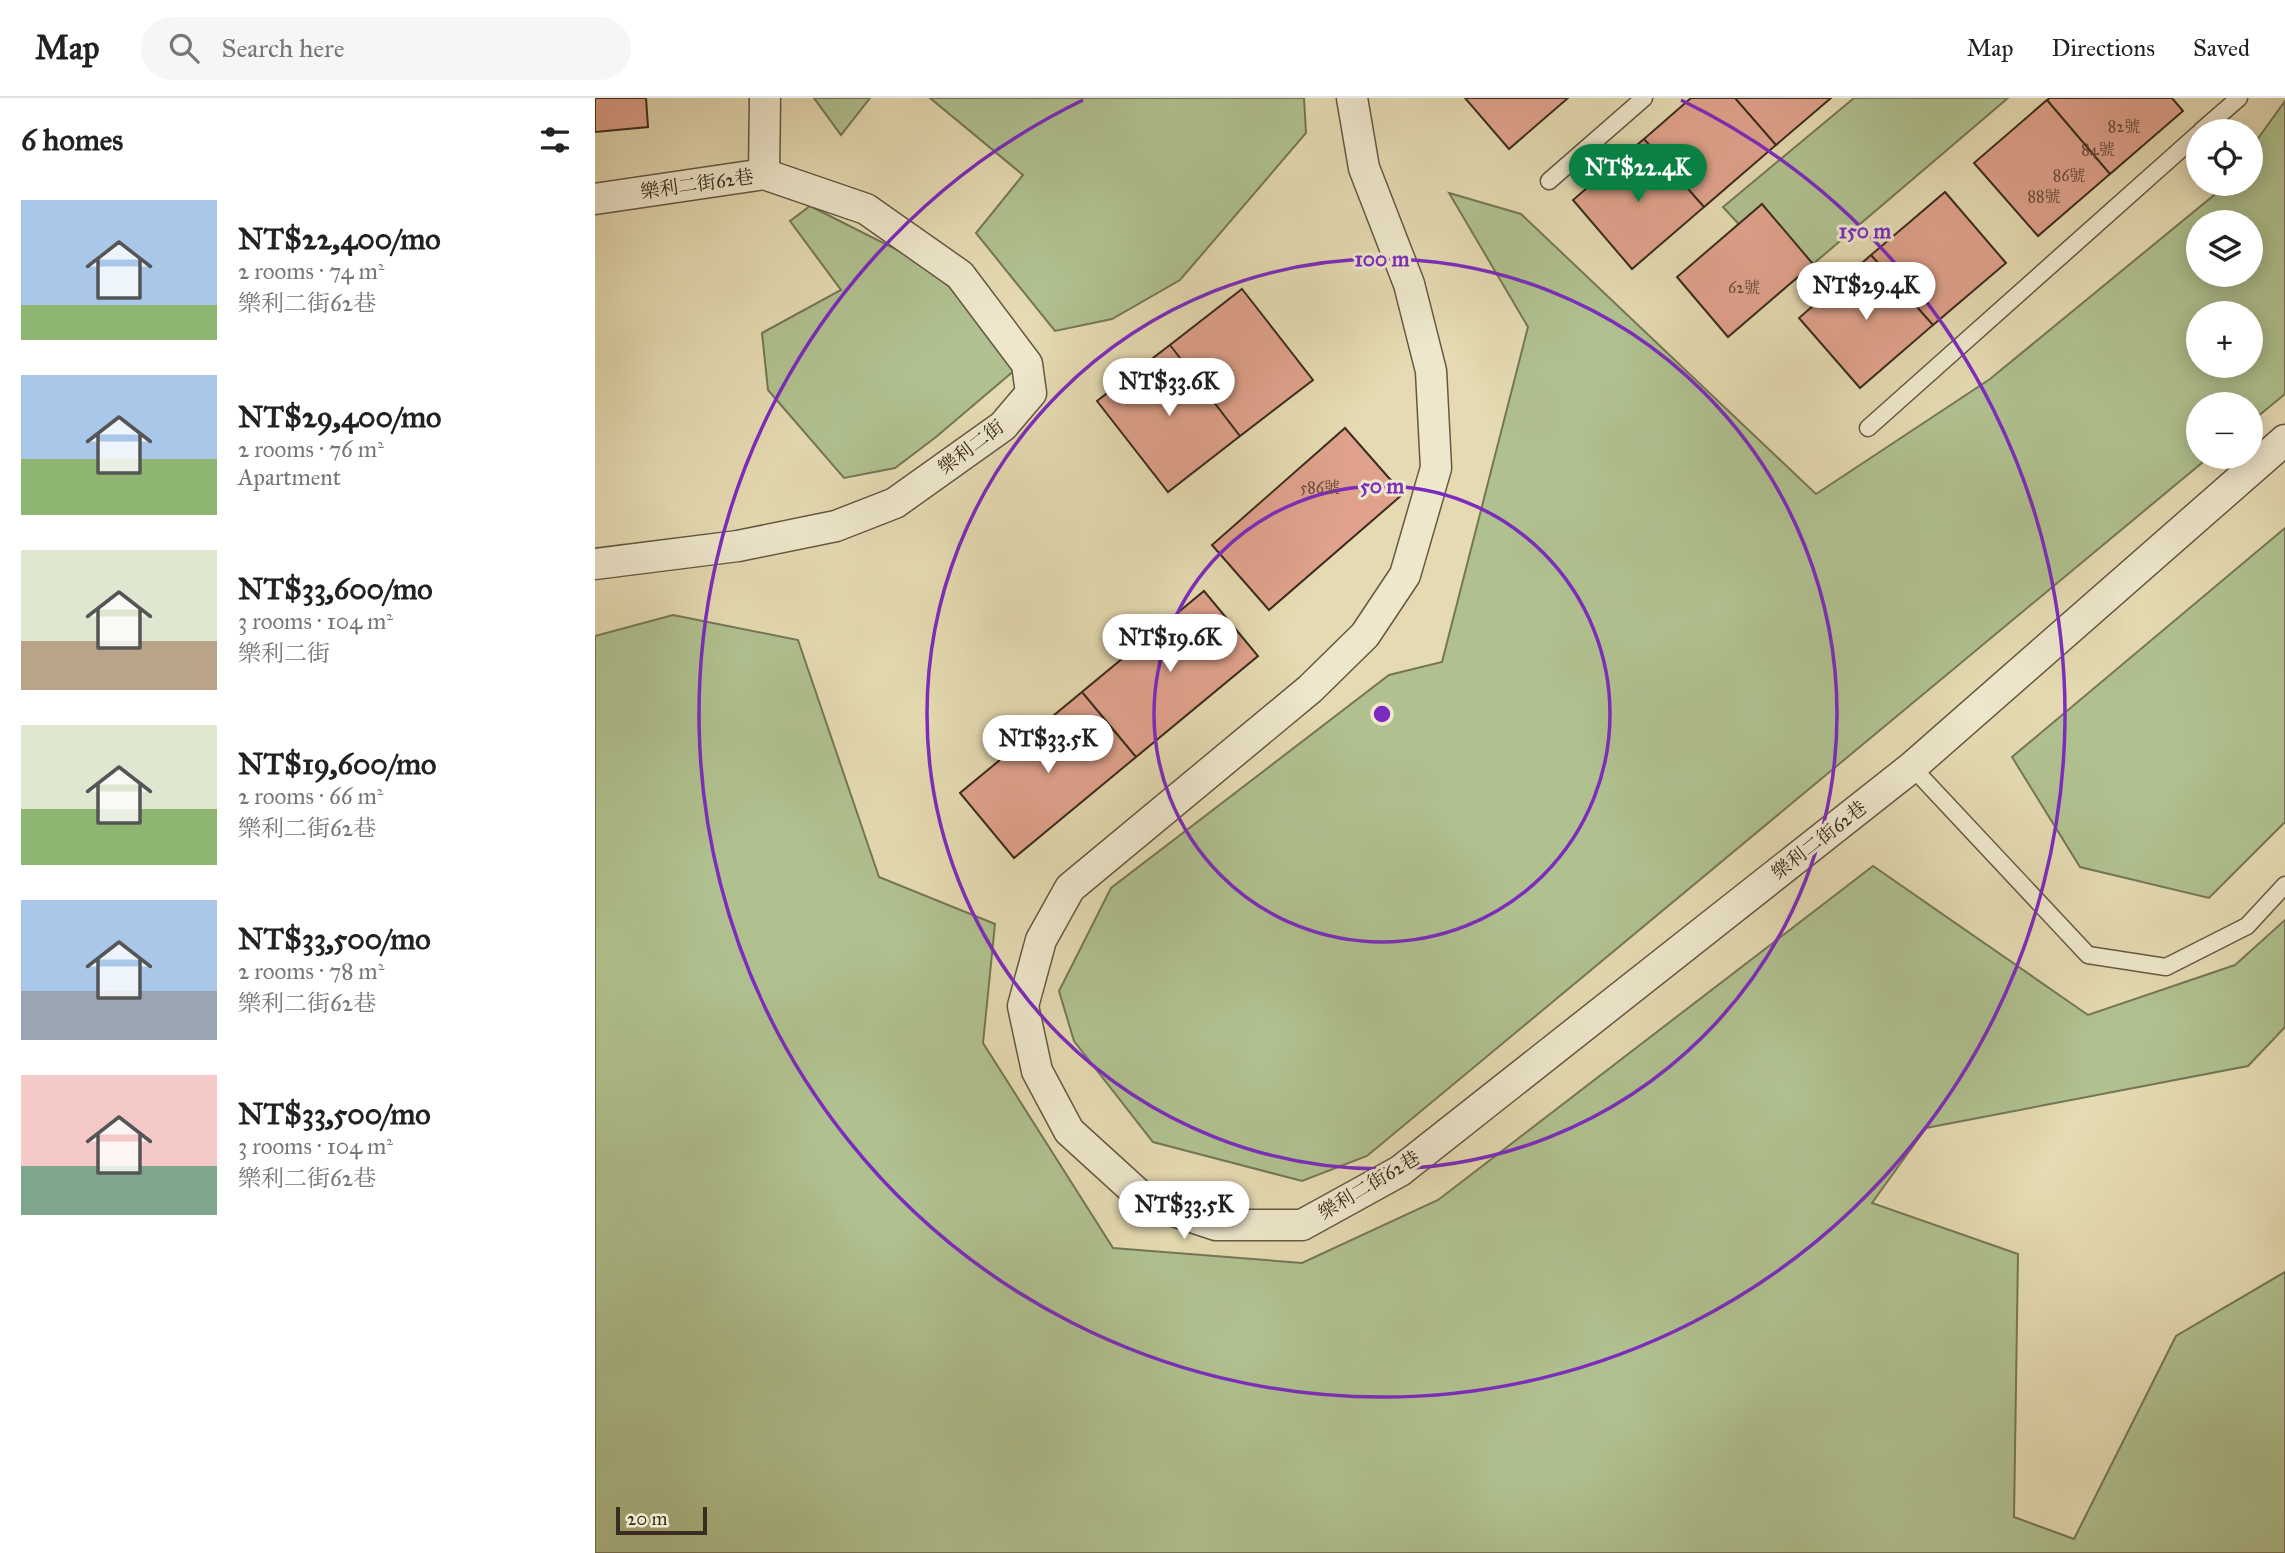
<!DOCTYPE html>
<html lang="en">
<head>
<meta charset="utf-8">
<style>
	:root { --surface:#fff; --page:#f6f6f6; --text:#222; --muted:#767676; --line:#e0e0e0; --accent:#0b8043 }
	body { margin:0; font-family:"IM FELL Great Primer","Noto Serif TC",serif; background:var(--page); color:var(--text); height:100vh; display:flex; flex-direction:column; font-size:26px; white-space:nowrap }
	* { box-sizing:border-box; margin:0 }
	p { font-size:23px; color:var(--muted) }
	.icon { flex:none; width:38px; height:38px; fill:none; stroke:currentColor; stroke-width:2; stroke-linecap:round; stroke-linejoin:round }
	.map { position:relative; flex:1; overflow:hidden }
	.sheet { display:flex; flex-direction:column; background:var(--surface); width:595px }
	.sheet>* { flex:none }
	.fabs { position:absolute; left:1591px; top:21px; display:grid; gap:14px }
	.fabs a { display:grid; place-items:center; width:77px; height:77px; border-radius:50%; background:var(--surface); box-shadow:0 4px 18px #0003; font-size:35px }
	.scale { position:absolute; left:21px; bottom:18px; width:91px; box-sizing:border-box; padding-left:7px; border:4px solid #3a2c1e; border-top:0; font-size:19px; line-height:24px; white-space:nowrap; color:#3a2c1e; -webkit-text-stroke:5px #eee7cc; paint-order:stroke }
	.price { position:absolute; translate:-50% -60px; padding:0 16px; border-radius:24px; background:#fff; color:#222; font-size:23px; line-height:46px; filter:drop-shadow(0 2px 4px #0008) }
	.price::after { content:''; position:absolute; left:50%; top:42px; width:21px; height:16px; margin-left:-10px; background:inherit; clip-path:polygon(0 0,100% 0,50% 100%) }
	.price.current { background:var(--accent); color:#fff }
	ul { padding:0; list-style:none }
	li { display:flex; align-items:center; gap:21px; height:175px; padding:0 21px }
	li span { display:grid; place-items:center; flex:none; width:196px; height:140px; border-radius:0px; color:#555 }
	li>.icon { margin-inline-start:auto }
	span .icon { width:84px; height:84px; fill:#fffc; stroke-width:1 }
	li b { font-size:30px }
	h2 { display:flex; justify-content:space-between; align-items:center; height:84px; padding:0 21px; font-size:30px }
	header { display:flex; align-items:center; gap:42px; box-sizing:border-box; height:98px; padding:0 35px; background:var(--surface); border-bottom:2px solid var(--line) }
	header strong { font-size:33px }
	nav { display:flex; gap:38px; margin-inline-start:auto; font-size:24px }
	.search { width:490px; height:63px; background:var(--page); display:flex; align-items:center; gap:18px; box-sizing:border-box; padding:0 24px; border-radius:38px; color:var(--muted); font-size:26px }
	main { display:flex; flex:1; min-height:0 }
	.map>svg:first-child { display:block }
	.green { fill:#b0c18f; stroke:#757656; stroke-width:2; fill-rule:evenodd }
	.building { fill:#e0a28c; stroke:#3a2c1e; stroke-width:2 }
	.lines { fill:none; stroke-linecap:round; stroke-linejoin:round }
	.lane-casing { stroke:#655843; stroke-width:19 }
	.street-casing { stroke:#655843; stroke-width:33 }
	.lane { stroke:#eee7cc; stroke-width:16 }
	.street { stroke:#eee7cc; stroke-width:30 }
	.ring { fill:none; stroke:#7b2cbf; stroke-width:3.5 }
	.labels { text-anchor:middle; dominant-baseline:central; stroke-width:6; stroke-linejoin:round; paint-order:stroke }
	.number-label { font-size:16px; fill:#644a3a }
	.street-label { font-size:19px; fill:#3a2c1e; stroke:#eee7cc }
	.centre { fill:#7b2cbf; stroke:#eee7cc; stroke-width:3.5 }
	.ring-label { font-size:21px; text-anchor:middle; font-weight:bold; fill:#7b2cbf; stroke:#eee7cc; stroke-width:6; stroke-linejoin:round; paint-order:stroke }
</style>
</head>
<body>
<header>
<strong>Map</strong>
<div class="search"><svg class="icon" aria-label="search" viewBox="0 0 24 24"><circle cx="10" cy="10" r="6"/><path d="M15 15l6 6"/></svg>Search here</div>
<nav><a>Map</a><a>Directions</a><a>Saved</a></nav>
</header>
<main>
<section class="sheet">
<h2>6 homes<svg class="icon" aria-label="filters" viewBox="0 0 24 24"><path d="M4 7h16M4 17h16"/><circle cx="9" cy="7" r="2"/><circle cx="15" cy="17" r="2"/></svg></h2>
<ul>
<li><span style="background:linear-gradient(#a9c7e8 75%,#8fb573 0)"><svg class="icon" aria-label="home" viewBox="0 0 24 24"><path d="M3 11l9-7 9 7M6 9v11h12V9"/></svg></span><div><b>NT$22,400/mo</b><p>2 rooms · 74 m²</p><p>樂利二街62巷</p></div></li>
<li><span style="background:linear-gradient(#a9c7e8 60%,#8fb573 0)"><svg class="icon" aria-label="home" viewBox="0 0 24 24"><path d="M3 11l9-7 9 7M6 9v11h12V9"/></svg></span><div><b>NT$29,400/mo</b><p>2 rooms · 76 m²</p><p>Apartment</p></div></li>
<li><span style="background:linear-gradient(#dfe7d0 65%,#b9a48a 0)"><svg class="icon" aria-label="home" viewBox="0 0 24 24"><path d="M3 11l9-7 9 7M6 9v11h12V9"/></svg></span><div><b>NT$33,600/mo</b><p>3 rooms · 104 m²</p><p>樂利二街</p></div></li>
<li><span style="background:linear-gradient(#dfe7d0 60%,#8fb573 0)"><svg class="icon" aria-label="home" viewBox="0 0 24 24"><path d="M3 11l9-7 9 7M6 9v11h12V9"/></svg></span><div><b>NT$19,600/mo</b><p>2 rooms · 66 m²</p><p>樂利二街62巷</p></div></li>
<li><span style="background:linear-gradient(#a9c7e8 65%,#9aa5b1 0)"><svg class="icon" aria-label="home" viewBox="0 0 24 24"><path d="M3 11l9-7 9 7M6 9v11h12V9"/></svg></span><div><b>NT$33,500/mo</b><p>2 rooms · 78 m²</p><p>樂利二街62巷</p></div></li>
<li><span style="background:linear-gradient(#f6c9c9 65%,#7fa58c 0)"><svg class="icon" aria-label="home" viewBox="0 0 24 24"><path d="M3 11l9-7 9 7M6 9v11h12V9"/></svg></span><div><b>NT$33,500/mo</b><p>3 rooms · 104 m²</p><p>樂利二街62巷</p></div></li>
</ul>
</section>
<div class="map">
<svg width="1690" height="1455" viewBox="0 0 1690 1455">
	<rect width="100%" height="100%" fill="#e5dab1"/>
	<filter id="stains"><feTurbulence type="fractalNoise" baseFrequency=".00286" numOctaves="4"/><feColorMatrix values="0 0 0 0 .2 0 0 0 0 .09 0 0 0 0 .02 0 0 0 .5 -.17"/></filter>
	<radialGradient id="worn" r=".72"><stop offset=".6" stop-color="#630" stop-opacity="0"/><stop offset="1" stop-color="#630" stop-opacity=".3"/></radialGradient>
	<path class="green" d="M219,0H275L246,37Z
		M335,0H709L711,35L585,182L517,221L460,233L381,135L428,77Z
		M1259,0H1413L1197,184L1128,109Z
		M1690,3V296L1656,324V306H1603V359H1614L772,1058L707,1083L558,1044L479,943L464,893L516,790L794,577L847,564L933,229L854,95L926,116L1221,396L1395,281L1624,93L1629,86H1656V50ZM1603,124H1656V177H1603ZM1656,215V268H1603V215Z
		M215,108L330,166L392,224L421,271L341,339L300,370L249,380L173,292L167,235L246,192L195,123Z
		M1690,430V724L1614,800L1485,769L1417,659Z
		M78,517L203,542L284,779L400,826L388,945L518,1150L707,1165L843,1102L1278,768L1493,917L1640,867L1690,822V929L1653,968L1331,1030L1277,1105L1423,1156L1419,1419L1479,1441L1581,1238L1690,1174V1455H0V538Z"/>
	<path class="building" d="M0,0H51L53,29L0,34Z
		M870,0H973L914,51Z
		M1096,0H1140L1181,47L1109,109L1049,41Z
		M1140,0H1236L1181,47Z
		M1455,0H1577L1588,13L1515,76L1452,2Z
		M1452,2L1515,76L1443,138L1379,65Z
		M1049,41L1109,109L1037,171L978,102Z
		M1350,94L1411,165L1338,227L1276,157Z
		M1167,106L1218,166L1133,239L1082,179Z
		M1276,157L1338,227L1265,290L1204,220Z
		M647,191L718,282L645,338L575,247Z
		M575,247L645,338L573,394L502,303Z
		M750,330L808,396L674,512L617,447Z
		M609,493L663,558L541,659L487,594Z
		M487,594L541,659L419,760L365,695Z"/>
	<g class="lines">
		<g class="lane-casing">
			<path id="lane" d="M1606,33L1644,0
				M954,83L1049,0
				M1273,330L1603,36
				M1317,669L1493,857L1571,869L1652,828L1690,787"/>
		</g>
		<g class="street-casing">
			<path id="street" d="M757,0L769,70L814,186L836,273L841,370L810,477L770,537L715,591L475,790L446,842L428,908L442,973L474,1033L552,1104L621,1127H707L805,1073L1317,669L1690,342
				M169,76L170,0
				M0,101L169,76L271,111L365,177L432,266L436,295L408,328L300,405L241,428L143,448L0,466"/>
		</g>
		<use href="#lane" class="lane"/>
		<use href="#street" class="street"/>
	</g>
	<g class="ring">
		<circle cx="787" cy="616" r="228"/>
		<circle cx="787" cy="616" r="455"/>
		<path d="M1086 2A683 683 0 1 1 488 2"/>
	</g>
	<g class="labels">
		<g class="number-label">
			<text x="1529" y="28">82號</text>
			<text x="1503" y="51">84號</text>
			<text x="1474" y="77">86號</text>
			<text x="1449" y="98">88號</text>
			<text x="1149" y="189">62號</text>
			<text x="725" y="389">586號</text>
		</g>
		<g class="street-label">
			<text transform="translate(102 86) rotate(-8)">樂利二街62巷</text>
			<text transform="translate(376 349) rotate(-37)">樂利二街</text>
			<text transform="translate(1224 742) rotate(-38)">樂利二街62巷</text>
			<text transform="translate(774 1087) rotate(-31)">樂利二街62巷</text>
		</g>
	</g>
	<circle cx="787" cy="616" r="10" class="centre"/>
	<g class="ring-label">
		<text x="1270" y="140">150 m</text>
		<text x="787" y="168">100 m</text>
		<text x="787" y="395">50 m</text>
	</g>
	<rect width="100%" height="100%" filter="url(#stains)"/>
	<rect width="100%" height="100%" fill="url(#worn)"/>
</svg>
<div class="fabs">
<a><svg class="icon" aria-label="locate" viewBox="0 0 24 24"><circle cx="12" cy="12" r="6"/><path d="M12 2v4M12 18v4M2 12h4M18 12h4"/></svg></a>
<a><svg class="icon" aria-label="layers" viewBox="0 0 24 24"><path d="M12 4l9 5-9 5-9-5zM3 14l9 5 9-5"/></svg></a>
<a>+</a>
<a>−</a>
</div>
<div class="scale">20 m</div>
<b class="price current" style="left:1043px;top:106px">NT$22.4K</b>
<b class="price" style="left:1271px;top:224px">NT$29.4K</b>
<b class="price" style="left:574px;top:320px">NT$33.6K</b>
<b class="price" style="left:575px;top:576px">NT$19.6K</b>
<b class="price" style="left:453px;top:677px">NT$33.5K</b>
<b class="price" style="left:589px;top:1143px">NT$33.5K</b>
</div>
</main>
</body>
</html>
